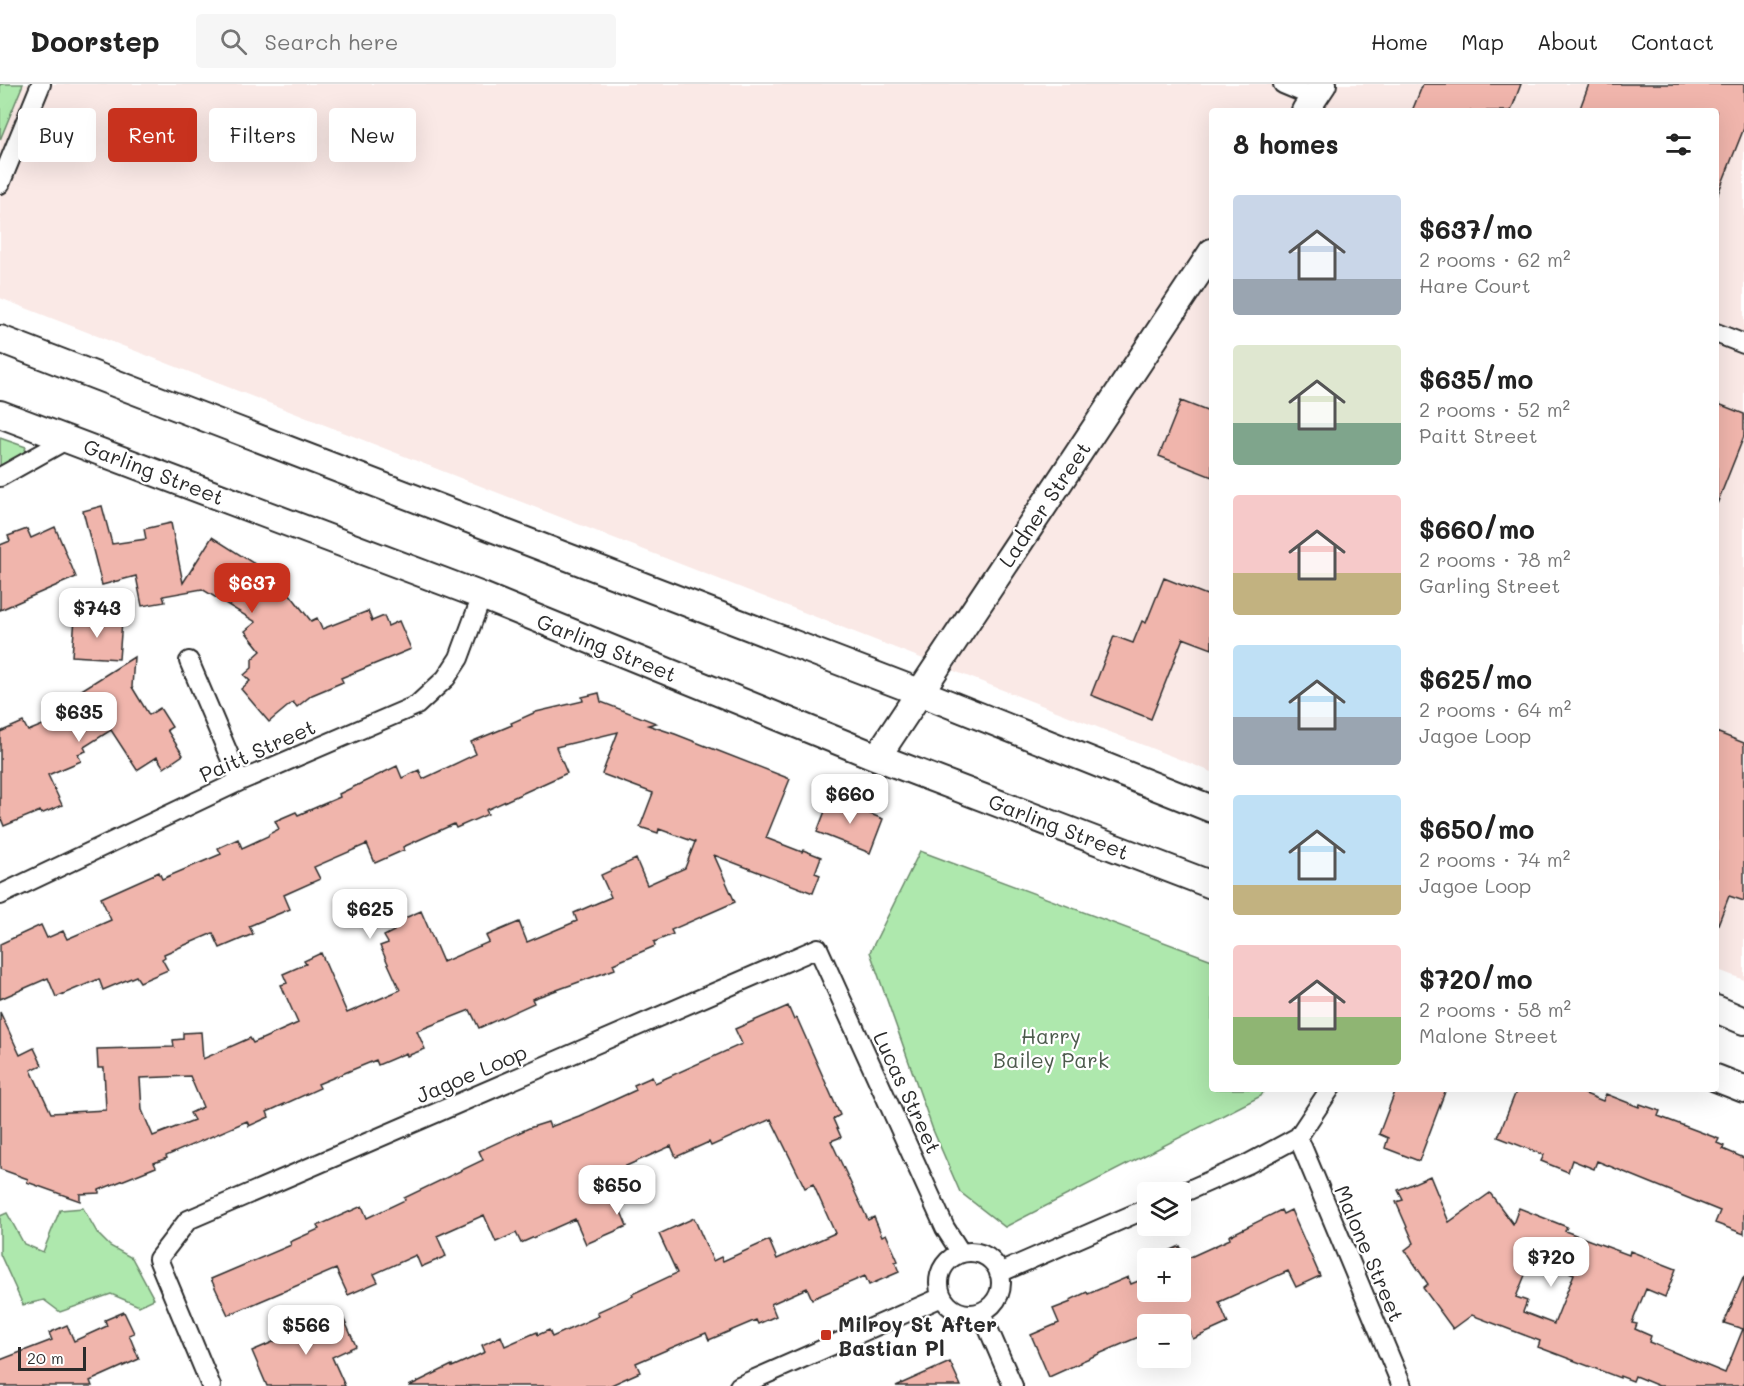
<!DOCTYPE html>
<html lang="en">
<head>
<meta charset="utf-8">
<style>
	:root { --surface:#fff; --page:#f6f6f6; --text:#222; --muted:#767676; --line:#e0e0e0; --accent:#c8321e }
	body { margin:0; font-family:Mali,sans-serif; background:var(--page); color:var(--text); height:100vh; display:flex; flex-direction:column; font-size:22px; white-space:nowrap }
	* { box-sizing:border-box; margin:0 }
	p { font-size:20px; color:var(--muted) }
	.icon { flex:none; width:33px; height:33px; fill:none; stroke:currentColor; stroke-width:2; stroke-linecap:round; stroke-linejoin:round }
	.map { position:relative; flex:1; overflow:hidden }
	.panel { position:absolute; left:1209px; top:24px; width:510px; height:984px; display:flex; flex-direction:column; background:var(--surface); border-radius:6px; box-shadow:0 6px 24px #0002 }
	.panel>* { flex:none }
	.guide { position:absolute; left:18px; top:24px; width:570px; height:54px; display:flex; gap:12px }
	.fabs { position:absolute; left:1137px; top:1098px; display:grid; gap:12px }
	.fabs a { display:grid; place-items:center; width:54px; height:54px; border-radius:6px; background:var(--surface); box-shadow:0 6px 24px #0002; font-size:30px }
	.scale { position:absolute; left:18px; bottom:15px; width:68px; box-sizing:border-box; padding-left:6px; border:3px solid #2b2b2b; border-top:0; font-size:16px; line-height:21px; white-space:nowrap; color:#2b2b2b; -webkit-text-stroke:4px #fff; paint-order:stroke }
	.price { position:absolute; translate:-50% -51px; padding:0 14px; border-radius:12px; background:#fff; color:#222; font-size:20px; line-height:39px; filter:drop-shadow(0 2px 3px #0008) }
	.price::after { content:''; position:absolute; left:50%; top:36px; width:18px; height:14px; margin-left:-9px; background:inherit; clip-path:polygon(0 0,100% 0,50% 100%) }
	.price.current { background:var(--accent); color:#fff }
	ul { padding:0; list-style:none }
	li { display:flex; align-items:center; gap:18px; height:150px; padding:0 24px }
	li span { display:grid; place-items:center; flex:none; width:168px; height:120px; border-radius:6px; color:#555 }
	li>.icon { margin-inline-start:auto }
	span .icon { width:72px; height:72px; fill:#fffc; stroke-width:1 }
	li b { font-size:26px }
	h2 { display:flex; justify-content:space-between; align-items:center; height:72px; padding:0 24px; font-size:26px }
	.chip { padding:0 21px; border-radius:6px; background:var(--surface); box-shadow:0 6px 24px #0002; font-size:21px; line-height:54px }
	.chip.current { background:var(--accent); color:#fff }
	header { display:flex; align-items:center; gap:36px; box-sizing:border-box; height:84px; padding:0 30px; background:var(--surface); border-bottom:2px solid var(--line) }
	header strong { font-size:28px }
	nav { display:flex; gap:33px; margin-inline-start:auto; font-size:21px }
	.search { width:420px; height:54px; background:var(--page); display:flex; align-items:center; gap:15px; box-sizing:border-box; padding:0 21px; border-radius:6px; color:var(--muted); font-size:22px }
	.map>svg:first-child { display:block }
	.built { fill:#fae9e6 }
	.green { fill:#aee8ad; stroke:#6c8a6c; stroke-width:1.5 }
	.building { fill:#f0b5ac; stroke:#2b2b2b; stroke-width:1.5; fill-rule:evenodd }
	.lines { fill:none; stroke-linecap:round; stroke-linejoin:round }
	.street-casing { stroke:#2b2b2b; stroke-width:22 }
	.secondary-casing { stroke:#2b2b2b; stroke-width:30 }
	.street { stroke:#fff; stroke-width:18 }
	.secondary { stroke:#fff; stroke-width:26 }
	.poi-dot { fill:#c8321e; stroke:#fff; stroke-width:2 }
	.labels { text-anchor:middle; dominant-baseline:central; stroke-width:4.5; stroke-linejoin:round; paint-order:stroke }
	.street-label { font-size:21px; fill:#2b2b2b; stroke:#fff }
	.park-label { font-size:21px; fill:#4c5a4c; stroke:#fff }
	.poi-label { font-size:21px; font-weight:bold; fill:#2b2b2b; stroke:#fff; text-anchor:start }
</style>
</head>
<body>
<header>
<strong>Doorstep</strong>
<div class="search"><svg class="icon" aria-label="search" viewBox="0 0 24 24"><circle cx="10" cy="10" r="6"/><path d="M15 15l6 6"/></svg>Search here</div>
<nav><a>Home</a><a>Map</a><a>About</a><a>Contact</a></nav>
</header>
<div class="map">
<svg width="1744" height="1302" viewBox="0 0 1744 1302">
	<rect width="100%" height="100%" fill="#fff"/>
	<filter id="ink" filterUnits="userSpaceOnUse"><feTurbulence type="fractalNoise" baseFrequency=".0167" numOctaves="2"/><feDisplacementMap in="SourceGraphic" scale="12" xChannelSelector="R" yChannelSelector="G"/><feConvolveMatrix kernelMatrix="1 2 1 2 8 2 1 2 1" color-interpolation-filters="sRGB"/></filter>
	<g filter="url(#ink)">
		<path class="built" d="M0,0H1744V896L1716,885V27H1212V688L0,214Z"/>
		<path class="green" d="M0,0H23L0,56Z
			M0,354L26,363L23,372L0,385Z
			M920,767L1212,876V1005H1265L1261,1012L1005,1143L960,1108L933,1046L870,868Z
			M83,1124L98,1150L110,1162L132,1174L154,1215L139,1222L111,1210L60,1228L44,1216L23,1221L0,1170V1132L7,1129L24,1160L43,1168L60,1126Z"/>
		<path class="building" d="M1423,0H1521L1511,27H1412Z
			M1589,0H1744V44L1717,112L1716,27H1579Z
			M1181,317L1212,329V393L1159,372Z
			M1716,319L1744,330V352L1717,420Z
			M102,422L112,460L146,455L144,445L171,439L183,499L212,453L272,491L274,490L311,537L317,534L322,545L368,527L372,537L384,532L388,542L399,537L411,565L341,594L343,598L312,611L297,623L293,618L269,638L241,605L250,597L244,591L252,584V575L261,567L245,547L256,538L202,505L163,512L165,518L142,522L136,492L102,501L83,427Z
			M55,443L76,493L0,526V461L10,457L8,452L27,445L31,454Z
			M1164,494L1212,513V565L1183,554L1151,635L1091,611L1114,552L1133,559L1142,537L1146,539Z
			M75,534L94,535L95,537L101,536L122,537L119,575L72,572Z
			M134,573L132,603L149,631L160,624L172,643L167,646L183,671L164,684L157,673L137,686L111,646L84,663L86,667L78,670L81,677L48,691L62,721L41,730L40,727L4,742L0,732V648L23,638L28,647L80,626L72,612Z
			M599,609L601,618L656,639L648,641L675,650L790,695L766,754L802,768L803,766L821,773L815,789L820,791L813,809L714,771L735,818L671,846L673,850L654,858L655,862L613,880L615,885L532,915L534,919L479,944L470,926L417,947L425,965L407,972L406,969L378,981L376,976L318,1000L320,1004L267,1028L269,1033L249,1042L247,1037L166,1072L167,1074L154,1079L156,1083L99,1106V1109L80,1110V1117L27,1098L28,1095L0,1085V928L20,971L34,964L42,981L31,986L51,1029L106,1026L104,984H98L97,965L174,963L173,956L183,955V949L201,948L203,975L250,954L253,959L298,939L281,901L287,899L283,890L306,880L304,877L321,869L347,929L400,906L380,862L388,859L384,852L394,847L391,840L421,827L443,878L489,858L486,852L519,838L527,858L577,837L574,829L611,813L601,791L636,775L647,801L685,784L695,758L659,745L658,749L640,743L653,709L602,690L618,648L556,663L567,689L486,726L488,730L456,744L454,740L403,763L404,766L375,779L367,760L314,783L320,795L284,811L290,825L249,842L253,850L220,864L213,849L164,870L165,873L162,875L168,886L140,898L136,892L103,906L99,895L56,913L48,894L0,915V860L41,841L47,854L63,847L67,855L111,836L101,814L159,788L162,795L221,770L218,764L238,755L242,764L268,752L269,750L279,745L275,737L296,728L298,731L340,713L339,710L397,682L402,694L419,686L423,695L476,670L471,658L512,641L511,639L536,628L583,617L582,613ZM190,992L203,1023L190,1029L194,1036L153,1052L142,1026L140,994Z
			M1716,648L1744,659V817L1729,812L1717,843Z
			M830,714L883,735L870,769L817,748Z
			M788,922L794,936L797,934L840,1031L833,1035L841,1053L831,1057L868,1136L874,1133L882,1152L886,1150L898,1177L895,1178L899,1188L869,1201L865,1192L812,1215L807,1204L771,1220L776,1232L758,1240L756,1236L709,1256L706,1249L636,1279L640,1288L609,1302H409L452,1281V1283L485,1268L482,1261L501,1252L505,1262L537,1248L538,1251L549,1246L552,1253L599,1232L597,1228L633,1212L632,1210L677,1189L659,1150L694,1134L713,1177L721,1173L723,1177L769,1156L777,1175L835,1149L813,1100L805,1104L771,1035L711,1062L709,1058L676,1073L671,1062L606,1091L627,1142L586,1160L575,1135L521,1159L516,1149L496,1158L484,1131L437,1152L446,1172L421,1183L416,1171L374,1190L378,1198L348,1211L336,1185L228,1231L211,1195L291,1161L290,1158L319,1145L317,1142L362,1122L367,1134L405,1116L404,1114L483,1076L479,1067L529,1044L548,1038L550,1043L579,1032L636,1006L634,1001L652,993L655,999L742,960L735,945Z
			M1396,1005H1446L1419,1077L1385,1064L1388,1054L1379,1050Z
			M1517,1005H1573L1603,1017L1606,1010L1639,1023L1640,1020L1660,1027L1658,1032L1719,1055L1717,1059L1724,1062L1723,1065L1744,1074V1150L1715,1139L1720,1127L1597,1077L1594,1085L1572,1076L1568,1088L1541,1077L1544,1071L1498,1053Z
			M1430,1092L1449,1138L1490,1109L1513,1140L1519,1124L1567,1143L1565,1147L1629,1171L1630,1167L1676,1185L1665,1213L1646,1205L1632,1239L1637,1240L1635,1245L1651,1252L1649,1258L1725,1289L1743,1245L1724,1239L1744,1192V1302H1659L1635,1292L1633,1297L1620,1292V1294L1538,1263L1540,1257L1472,1231L1453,1245L1423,1204L1428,1200L1405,1166L1414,1159L1396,1118L1403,1116L1398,1106ZM1532,1174L1574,1190L1554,1240L1523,1228L1527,1217L1516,1213Z
			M1281,1126L1283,1130L1291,1126L1320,1192L1296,1203L1288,1187L1219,1218L1228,1239L1193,1255L1187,1240H1148V1249L1080,1278V1279L1049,1293L1031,1251L1059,1239L1053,1225L1071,1218L1070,1216L1087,1208L1088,1210L1128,1193L1131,1200L1148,1193V1208H1180V1174H1157L1156,1173L1180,1162L1186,1175L1230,1155L1229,1152Z
			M124,1228L134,1249L129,1251L139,1275L90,1297L92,1302H0V1276L52,1256L49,1249L67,1241L74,1257L107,1242L105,1236Z
			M341,1229L356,1262L332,1273L345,1302H267L252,1267Z
			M950,1278L961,1302H896Z"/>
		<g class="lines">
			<g class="street-casing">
				<path id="street" d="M1283,0L1314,13
					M0,100L41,0
					M1716,249L1744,260
					M0,393L68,355
					M189,577L240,697
					M0,811L240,697L417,621L446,594L459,574L482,512
					M1298,1053L1402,1302
					M1180,1110L1248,1080L1298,1053L1330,1005
					M939 1199a31 31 0 1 1 62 0a31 31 0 1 1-62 0Z
					M999,1189L1148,1124
					M981,1228L1013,1302
					M211,1302L158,1175L188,1136L818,864L945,1144L961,1169
					M739,1302L942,1213"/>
			</g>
			<g class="secondary-casing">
				<path id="secondary" d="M1305,27L1323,0
					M0,255L919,608L1212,725
					M0,330L482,512L877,673L1212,801
					M877,673L1212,168
					M1716,925L1744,937
					M1716,994L1744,1005"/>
			</g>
			<use href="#street" class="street"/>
			<use href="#secondary" class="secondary"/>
		</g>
	</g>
	<rect class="poi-dot" x="820" y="1245" width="12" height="12" rx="3"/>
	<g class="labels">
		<g class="street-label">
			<text transform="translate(154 387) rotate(21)">Garling Street</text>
			<text transform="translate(1044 420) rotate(-56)">Ladner Street</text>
			<text transform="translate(607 563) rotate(22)">Garling Street</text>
			<text transform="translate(257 666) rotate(-24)">Paitt Street</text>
			<text transform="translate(1059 742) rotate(21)">Garling Street</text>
			<text transform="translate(471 989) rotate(-23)">Jagoe Loop</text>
			<text transform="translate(908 1008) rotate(65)">Lucas Street</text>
			<text transform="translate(1370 1169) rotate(67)">Malone Street</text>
		</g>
		<g class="park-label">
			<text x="1051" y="951">Harry<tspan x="1051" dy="24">Bailey Park</tspan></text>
		</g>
		<g class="poi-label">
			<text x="838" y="1239">Milroy St After<tspan x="838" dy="24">Bastian Pl</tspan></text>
		</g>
	</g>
</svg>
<div class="fabs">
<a><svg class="icon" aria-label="layers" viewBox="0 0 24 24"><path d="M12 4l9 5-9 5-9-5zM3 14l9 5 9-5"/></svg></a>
<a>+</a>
<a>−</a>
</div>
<div class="scale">20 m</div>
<b class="price current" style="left:252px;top:530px">$637</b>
<b class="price" style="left:97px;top:555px">$743</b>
<b class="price" style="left:79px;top:659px">$635</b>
<b class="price" style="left:850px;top:741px">$660</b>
<b class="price" style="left:370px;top:856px">$625</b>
<b class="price" style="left:617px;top:1132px">$650</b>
<b class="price" style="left:1551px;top:1204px">$720</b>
<b class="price" style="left:306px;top:1272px">$566</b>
<div class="guide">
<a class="chip">Buy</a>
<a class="chip current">Rent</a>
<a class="chip">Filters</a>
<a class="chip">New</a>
</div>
<section class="panel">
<h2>8 homes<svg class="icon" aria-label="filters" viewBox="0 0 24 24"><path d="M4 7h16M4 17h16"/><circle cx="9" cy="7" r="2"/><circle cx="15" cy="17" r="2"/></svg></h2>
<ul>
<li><span style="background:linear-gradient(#c9d6e8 70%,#9aa5b1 0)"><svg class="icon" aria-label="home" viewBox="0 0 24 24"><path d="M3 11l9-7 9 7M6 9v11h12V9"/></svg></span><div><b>$637/mo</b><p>2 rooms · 62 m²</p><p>Hare Court</p></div></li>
<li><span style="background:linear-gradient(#dfe7d0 65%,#7fa58c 0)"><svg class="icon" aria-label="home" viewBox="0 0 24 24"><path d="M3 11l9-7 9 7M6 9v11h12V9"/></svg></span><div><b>$635/mo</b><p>2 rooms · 52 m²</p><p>Paitt Street</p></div></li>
<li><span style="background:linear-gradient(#f6c9c9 65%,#c2b280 0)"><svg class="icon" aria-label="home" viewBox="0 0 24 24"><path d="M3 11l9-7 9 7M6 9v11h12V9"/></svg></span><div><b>$660/mo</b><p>2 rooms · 78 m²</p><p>Garling Street</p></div></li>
<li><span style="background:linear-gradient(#bfe0f5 60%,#9aa5b1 0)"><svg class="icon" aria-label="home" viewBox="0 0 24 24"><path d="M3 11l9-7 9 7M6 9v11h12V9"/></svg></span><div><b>$625/mo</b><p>2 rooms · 64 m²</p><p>Jagoe Loop</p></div></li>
<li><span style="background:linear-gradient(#bfe0f5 75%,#c2b280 0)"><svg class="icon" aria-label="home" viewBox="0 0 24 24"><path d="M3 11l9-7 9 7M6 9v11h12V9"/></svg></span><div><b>$650/mo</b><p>2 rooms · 74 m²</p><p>Jagoe Loop</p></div></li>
<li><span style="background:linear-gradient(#f6c9c9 60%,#8fb573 0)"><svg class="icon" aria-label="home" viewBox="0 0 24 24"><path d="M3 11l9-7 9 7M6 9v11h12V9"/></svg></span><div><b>$720/mo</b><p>2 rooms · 58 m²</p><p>Malone Street</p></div></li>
</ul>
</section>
</div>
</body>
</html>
